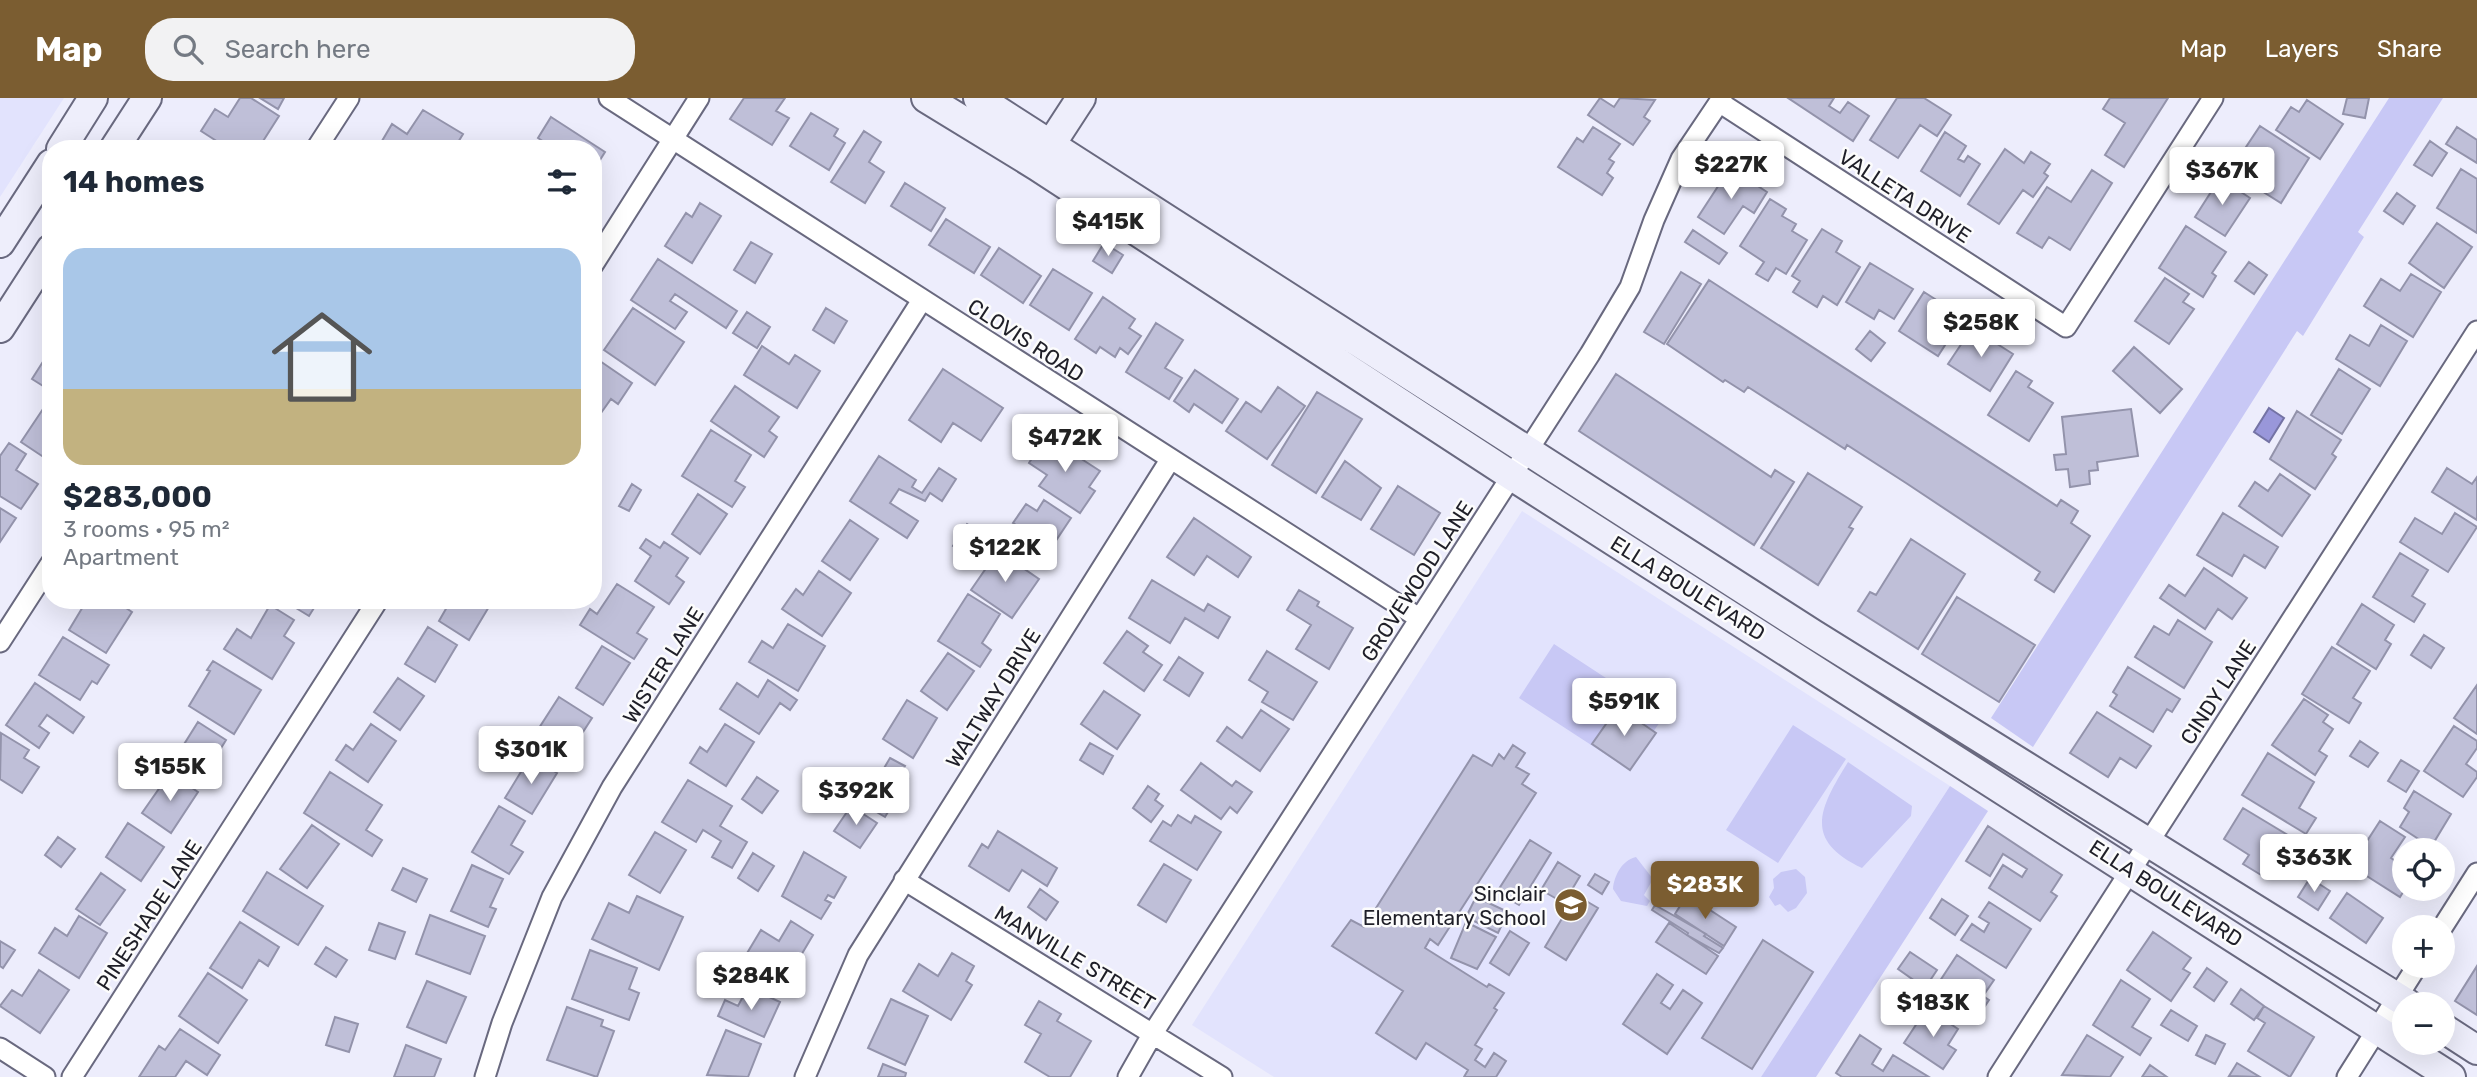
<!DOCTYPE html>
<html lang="en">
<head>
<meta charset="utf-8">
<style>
	:root { --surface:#fff; --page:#f2f2f3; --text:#1f2937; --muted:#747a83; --line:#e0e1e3; --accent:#7b5d31 }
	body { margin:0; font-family:Rubik,sans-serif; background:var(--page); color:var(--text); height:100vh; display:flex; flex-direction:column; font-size:26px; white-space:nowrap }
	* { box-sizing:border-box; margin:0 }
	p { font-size:23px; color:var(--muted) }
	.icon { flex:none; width:38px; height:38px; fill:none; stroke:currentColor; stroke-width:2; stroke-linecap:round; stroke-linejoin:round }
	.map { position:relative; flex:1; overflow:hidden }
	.panel { position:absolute; left:42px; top:42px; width:560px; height:469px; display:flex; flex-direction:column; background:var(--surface); border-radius:28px; box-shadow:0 7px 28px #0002 }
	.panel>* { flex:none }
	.controls { position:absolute; left:2392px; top:740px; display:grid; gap:14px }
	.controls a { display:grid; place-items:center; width:63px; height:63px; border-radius:50%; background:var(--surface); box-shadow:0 7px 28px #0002; font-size:35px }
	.price { position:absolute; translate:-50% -60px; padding:0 16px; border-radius:7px; background:#fff; color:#222; font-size:23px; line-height:46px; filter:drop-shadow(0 2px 4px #0008) }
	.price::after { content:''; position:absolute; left:50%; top:42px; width:21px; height:16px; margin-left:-10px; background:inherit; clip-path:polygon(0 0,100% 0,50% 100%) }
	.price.active { background:var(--accent); color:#fff }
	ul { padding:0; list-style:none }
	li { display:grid; align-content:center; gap:14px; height:371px; padding:0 21px }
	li+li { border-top:2px solid var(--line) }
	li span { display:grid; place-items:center; height:217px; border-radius:21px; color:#555 }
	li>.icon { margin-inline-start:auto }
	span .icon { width:126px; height:126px; fill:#fffc; stroke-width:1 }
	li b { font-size:30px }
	h2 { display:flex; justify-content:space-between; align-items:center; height:84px; padding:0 21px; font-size:30px }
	header { display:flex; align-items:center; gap:42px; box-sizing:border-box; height:98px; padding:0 35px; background:var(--accent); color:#fff }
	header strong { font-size:33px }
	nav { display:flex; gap:38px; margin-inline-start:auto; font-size:24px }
	.search { width:490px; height:63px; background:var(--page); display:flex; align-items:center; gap:18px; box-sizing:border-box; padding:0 24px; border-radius:28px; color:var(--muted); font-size:26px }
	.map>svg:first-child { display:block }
	.built { fill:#e2e3fd }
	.green { fill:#c8c8f5 }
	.water { fill:#9997da; stroke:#7473a5; stroke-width:2 }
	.building { fill:#bfbfd8; stroke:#9393ab; stroke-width:2 }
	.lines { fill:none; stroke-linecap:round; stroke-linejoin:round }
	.street-casing { stroke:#69697f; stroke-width:23 }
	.secondary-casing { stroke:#69697f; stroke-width:32 }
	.street { stroke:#fff; stroke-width:19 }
	.secondary { stroke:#eeeefb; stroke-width:28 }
	.labels { text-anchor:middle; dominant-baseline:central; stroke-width:5; stroke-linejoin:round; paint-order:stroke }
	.street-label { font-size:21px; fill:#1f1f28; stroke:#fcfcfc }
	.poi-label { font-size:21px; fill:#1f1f28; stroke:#fcfcfc; text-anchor:end }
</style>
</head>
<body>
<header>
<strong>Map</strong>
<div class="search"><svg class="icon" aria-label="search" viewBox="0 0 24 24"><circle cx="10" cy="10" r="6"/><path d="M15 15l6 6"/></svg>Search here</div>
<nav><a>Map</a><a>Layers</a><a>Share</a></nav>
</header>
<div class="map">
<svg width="2477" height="979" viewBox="0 0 2477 979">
	<rect width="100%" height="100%" fill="#ededfc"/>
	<path class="built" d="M0,0H64L0,99Z
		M1522,413L1950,688L1761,979H1274L1192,927Z"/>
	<path class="green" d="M2389,0H2443L2358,134L2364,139L2303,238L2297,233L2033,649L1991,620Z
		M1554,546L1664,618L1628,671L1519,600Z
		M1793,627L1846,661L1778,765L1726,732Z
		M1848,664L1912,708L1911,718L1862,770C1803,742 1819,711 1848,664Z
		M1950,688L1988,713L1816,979H1761Z
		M1636,759L1653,781L1644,797L1650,803L1647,808L1621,803L1613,791C1614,778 1622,762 1636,759Z
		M1796,771L1805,779L1807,795L1796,810L1788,814L1780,806L1775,808L1769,799L1774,790L1773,781L1781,774Z"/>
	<path class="water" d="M2269,310L2284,320L2269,344L2254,334Z"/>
	<path class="building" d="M240,0H251L279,18L258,51H229L201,33L215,11L228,19Z
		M260,0H284L278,11Z
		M744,0H785L776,13L789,20L772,47L730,21Z
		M1600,0L1614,9L1620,0L1655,2L1644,19L1650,23L1633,47L1588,17Z
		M1788,0H1834L1829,8L1840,15L1848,4L1869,18L1853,43Z
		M1897,0H1924L1951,17L1937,38L1920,27L1898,60L1870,42Z
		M2110,0H2168L2124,69L2105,57L2125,25L2103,11Z
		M2347,0H2369L2365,20L2343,16Z
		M2307,2L2343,26L2320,61L2276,32L2291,9L2299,14Z
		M423,12L463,36L454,51L443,45L440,51H395L382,43L392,26L407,36Z
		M811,15L838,31L834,38L845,45L829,72L790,48Z
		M551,19L605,54L593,73V51H555L538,40Z
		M2260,28L2309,60L2281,105L2257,90L2272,66L2246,49Z
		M1593,29L1620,46L1609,61L1614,64L1607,75L1613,80L1602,97L1558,69L1577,40L1583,44Z
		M2457,29L2477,42V65L2446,46Z
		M864,33L881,44L869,64L884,74L865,105L831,84Z
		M1945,34L1966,48L1958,61L1964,64L1968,58L1980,66L1960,98L1921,73Z
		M2430,43L2447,55L2432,78L2414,67Z
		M2005,51L2024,65L2031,54L2050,66L2044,75L2048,78L2033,99L2023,92L1999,126L1968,106Z
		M1730,70L1767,94L1754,115L1743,108L1724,136L1698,119Z
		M2461,71L2477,81V135L2437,110Z
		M2092,72L2112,85L2070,152L2049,139L2042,150L2017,135L2047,89L2071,104Z
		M2220,80L2250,100L2225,138L2195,119Z
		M905,85L945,110L931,133L891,108Z
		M2397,95L2415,108L2403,126L2384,113Z
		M1770,101L1786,111L1782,118L1796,126L1792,133L1807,142L1786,176L1776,170L1768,183L1756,176L1764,164L1740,148Z
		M700,105L721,118L692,165L665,148L686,115L692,119Z
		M946,121L990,149L974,175L929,147Z
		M2437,125L2472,149L2444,190L2409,165Z
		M2186,128L2226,154L2212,175L2216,178L2203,199L2159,170Z
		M1822,131L1842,143L1836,154L1860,169L1837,207L1823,198L1817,209L1793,194L1800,183L1792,178Z
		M1693,132L1727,155L1719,166L1685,144Z
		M751,144L772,156L755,185L734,172Z
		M1104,145L1123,157L1112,175L1093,163Z
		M999,150L1041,178L1023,205L981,177Z
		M658,161L737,213L726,230L675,196L670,203L687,214L675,231L631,202Z
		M2249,164L2267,177L2254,196L2235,183Z
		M1870,165L1913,191L1894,221L1879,212L1874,221L1846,204Z
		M1053,171L1092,195L1069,232L1030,207Z
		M1681,174L1701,186L1664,246L1644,234Z
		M2411,176L2441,194L2413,239L2364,208L2381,181L2400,193Z
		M2165,180L2189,196L2183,204L2194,211L2169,246L2135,223Z
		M1709,182L2057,408L2061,402L2078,413L2071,425L2090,438L2054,494L2035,482L2040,474L1906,385L1847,347L1845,351L1748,289L1744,294L1725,282L1723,284L1667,246Z
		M1924,194L1963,219L1938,258L1899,233Z
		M1103,199L1135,221L1129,230L1141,238L1128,256L1120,250L1115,259L1100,249L1096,255L1075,241Z
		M633,210L684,244L655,287L604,252Z
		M826,210L847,223L834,245L813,232Z
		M747,214L770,229L757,250L733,235Z
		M1156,225L1183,242L1165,270L1182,280L1169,301L1126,274Z
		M2381,227L2407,243L2380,288L2336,261L2350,237L2369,248Z
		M1972,230L2013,256L1990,293L1948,266Z
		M1870,233L1885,245L1871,263L1856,251Z
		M762,248L789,266L795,257L820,273L797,310L744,277Z
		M2134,249L2182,291L2160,315L2113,273Z
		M597,261L632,285L618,306L611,301L596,322L593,320V266Z
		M44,262L51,266V293L32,281Z
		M943,271L1003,310L981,343L953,325L941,344L909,322Z
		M2339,271L2370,291L2342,336L2311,317Z
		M1195,272L1238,301L1222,325L1194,306L1189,314L1174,303Z
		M2016,273L2032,283L2028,289L2053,305L2029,343L1988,317Z
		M1616,276L1771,379L1775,372L1794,384L1754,447L1579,333Z
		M735,288L779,319L769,333L777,339L764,359L711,323Z
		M1278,289L1305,308L1267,361L1226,333L1246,304L1261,314Z
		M1317,294L1362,321L1316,395L1272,367Z
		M51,299V364L21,344Z
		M2131,311L2138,358L2097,364L2098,372L2089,373L2090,386L2070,389L2068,371L2056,372L2054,357L2066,356L2062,319Z
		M2297,313L2341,342L2332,356L2336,359L2315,391L2270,361Z
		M711,332L751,357L735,383L745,389L732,409L682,378Z
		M1046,338L1100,373L1089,389L1095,393L1080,415L1039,388L1047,377L1029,365Z
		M9,345L26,356L16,372L38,386L21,411L0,398V358Z
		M879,358L916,382L912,389L922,395L939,370L956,381L942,403L930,395L925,403L899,391L890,405L918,423L907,440L850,403Z
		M1345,363L1381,390L1361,422L1322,399Z
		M2447,370L2472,386L2477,379V422L2432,394Z
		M1808,375L1862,409L1849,429L1853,431L1818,487L1761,450Z
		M2280,376L2310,397L2282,438L2239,408L2255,384L2268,393Z
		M632,386L641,392L629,413L619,408Z
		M1398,388L1440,415L1414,457L1371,431Z
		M698,396L727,416L700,456L672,436Z
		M1044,402L1071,420L1041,465L1011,444L1021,430L1013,425L1026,406L1037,413Z
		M0,410L16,420L0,444Z
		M2223,415L2278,449L2265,470L2244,457L2232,478L2197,457Z
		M2455,415L2477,429L2448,474L2400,444L2415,420L2442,436Z
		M1194,420L1251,459L1238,479L1207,458L1194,477L1167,459Z
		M850,422L878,441L850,482L822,463Z
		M967,426L989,439L979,454L991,461L986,468L953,448Z
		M646,441L660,450L664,444L688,460L676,478L684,484L669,506L635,483L651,458L640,450Z
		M1911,441L1965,476L1918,551L1858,513L1870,494L1876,497Z
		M998,453L1039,481L1012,520L971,492Z
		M2400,455L2428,472L2412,498L2425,506L2414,524L2373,499Z
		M2204,470L2247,500L2232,521L2218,511L2205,531L2160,500L2169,487L2185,498Z
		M819,473L851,495L822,538L782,511L796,491L803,497Z
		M1152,482L1204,513L1208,506L1230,519L1218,540L1185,520L1170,545L1129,520Z
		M617,486L654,509L637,535L647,541L634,561L580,527L590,511L597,516Z
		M1299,492L1319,504L1317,508L1353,530L1329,571L1296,551L1311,527L1287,512Z
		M968,496L1000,516L982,545L991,552L980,569L938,543Z
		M1957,499L2035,547L1999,604L1922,556Z
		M87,502H114L132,514L106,555L69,532Z
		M283,502H319L309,518Z
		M451,502H493L469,542L439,523Z
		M2362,506L2394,527L2385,542L2391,546L2376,571L2337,546Z
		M270,507L294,522L284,538L294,545L272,581L224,551L237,531L251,540Z
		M2178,522L2212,544L2184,590L2135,559L2154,528L2169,537Z
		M788,526L825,548L798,593L749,564L762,543L773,550Z
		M428,529L457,547L435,584L405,566Z
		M1127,533L1148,548L1143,554L1162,567L1144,593L1104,565Z
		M2424,537L2444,550L2431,570L2411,557Z
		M63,539L109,567L97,586L92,583L80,602L39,577Z
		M602,548L630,565L603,607L576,590Z
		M2332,549L2370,573L2353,600L2361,605L2349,625L2302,596Z
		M1267,553L1317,584L1293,622L1262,604L1268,594L1249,582Z
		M948,555L974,573L947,612L921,593Z
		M1179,559L1203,575L1189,598L1164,582Z
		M213,563L261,592L234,636L189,608L210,573L207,572Z
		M2128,569L2180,601L2172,614L2167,611L2153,634L2110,608L2117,597L2113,594Z
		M398,580L424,598L400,632L374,614Z
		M768,582L797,602L790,612L780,605L759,636L720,611L737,585L758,599Z
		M35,585L84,619L73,635L47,617L39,628L49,635L39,650L6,627Z
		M2477,587V636L2454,620Z
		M1104,593L1140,617L1117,651L1081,626Z
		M559,599L592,620L563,665L530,644Z
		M2304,601L2328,617L2323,624L2333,631L2319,653L2327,658L2315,677L2272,647Z
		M907,602L937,620L913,660L883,641Z
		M1618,609L1656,635L1630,672L1592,646Z
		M1261,612L1289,631L1260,673L1217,643L1227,629L1242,640Z
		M2097,614L2151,648L2136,670L2120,660L2108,679L2070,655Z
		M198,624L226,642L200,684L171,667Z
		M371,626L396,643L368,684L336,662L346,647L353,652Z
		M725,626L754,644L726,688L690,665L700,649L707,654Z
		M2454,628L2477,643V650L2466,666L2477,674V679L2463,699L2424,673Z
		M1,635L29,652L24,660L39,669L22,695L0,681Z
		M2360,643L2378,655L2368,669L2350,658Z
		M1090,645L1113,658L1103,676L1080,662Z
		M1513,647L1525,655L1516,669L1529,676L1522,686L1536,695L1438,847L1430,841L1425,850L1487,889L1489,886L1504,895L1494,910L1497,912L1475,947L1482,951L1475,962L1485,969L1494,955L1506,963L1496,979H1464L1468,972L1426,945L1416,961L1376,935L1403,893L1332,848L1351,822L1364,829L1473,657L1492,668L1499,656L1504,661Z
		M2268,655L2314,684L2299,710L2316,720L2306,736L2242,697Z
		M530,659L557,675L532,716L505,700Z
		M890,660L905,668L900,676L908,681L885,719L863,706Z
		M2401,662L2419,673L2406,694L2388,683Z
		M1201,665L1232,688L1236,683L1252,694L1237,715L1230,709L1221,721L1181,692Z
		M330,674L382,707L366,732L382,742L372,758L304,715Z
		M170,675L198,694L171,735L142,715Z
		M757,679L778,693L762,715L742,701Z
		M688,682L732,708L720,728L747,744L732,770L712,759L721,743L703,732L696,744L662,724Z
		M1148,688L1159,696L1155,702L1163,708L1151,724L1133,710Z
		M2414,693L2451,716L2431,749L2400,729L2409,714L2404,710Z
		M499,708L525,723L511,747L523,754L509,776L472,754Z
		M851,708L877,725L860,750L834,733Z
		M2243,710L2291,739L2266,780L2243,766L2249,757L2224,741Z
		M1178,717L1191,725L1195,718L1221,734L1197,772L1150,743L1163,723L1171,728Z
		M2380,723L2405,739L2391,760L2404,769L2405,791L2400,799L2351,768Z
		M128,725L164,749L141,783L106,759Z
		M312,727L339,746L307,790L280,771Z
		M1988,728L2062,777L2051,794L2057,798L2040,823L1989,790L2003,767L2022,779L2027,771L2003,756L1990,778L1966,763Z
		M998,733L1057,770L1047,788L1022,772L1009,793L969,768L982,746L988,750Z
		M655,734L686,752L660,795L629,777Z
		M58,739L75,751L61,769L45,757Z
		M1530,742L1551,755L1519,807L1497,794Z
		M804,754L846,779L834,800L828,797L825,802L831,805L821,821L782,798Z
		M753,755L774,768L758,793L738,780Z
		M1558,764L1580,778L1564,805L1541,792Z
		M1164,766L1191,782L1166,824L1138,807Z
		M472,767L503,781L490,809L496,811L488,829L451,813Z
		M403,770L427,781L416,804L392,792Z
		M267,774L323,808L298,847L243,813Z
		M101,775L125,792L100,827L76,811Z
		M1595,776L1609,784L1602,796L1588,787Z
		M2310,780L2330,793L2318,812L2298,799Z
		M1040,791L1058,804L1046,822L1028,809Z
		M2347,795L2383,820L2366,845L2330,820Z
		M1576,797L1598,810L1566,862L1545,849Z
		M1687,797L1736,829L1724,848L1675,816Z
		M637,798L683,819L659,872L592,841L609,805L629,815Z
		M1476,799L1508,814L1498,835L1466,819Z
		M1942,801L1968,818L1955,837L1930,820Z
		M1989,804L2031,831L2006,870L1961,842L1972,826L1984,834L1989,825L1979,819Z
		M1655,807L1706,836L1704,838L1723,850L1719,855L1687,837L1688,835L1652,812Z
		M430,817L485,838L470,876L416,856Z
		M79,818L107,835L79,880L39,855L55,830L67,838Z
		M791,823L813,837L787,881L746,857L761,832L779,843Z
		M240,824L279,849L268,868L259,862L242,890L210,870Z
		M1466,824L1496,839L1477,871L1451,860Z
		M379,825L405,834L395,861L369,852Z
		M1669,825L1718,858L1706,876L1656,844Z
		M1510,833L1529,845L1509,877L1490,865Z
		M2153,834L2191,860L2183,871L2190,875L2171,903L2127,872Z
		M1763,842L1813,874L1752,971L1702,940Z
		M0,843L15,852L3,870L0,868Z
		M326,849L347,862L336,879L315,866Z
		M590,852L637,870L629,891L639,895L629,922L572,901Z
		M1910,854L1937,872L1925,890L1898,871Z
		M952,855L974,868L966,883L972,887L951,922L903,893L919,866L938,878Z
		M1957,857L1994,882L1983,898L1989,902L1975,923L1932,895Z
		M712,866L744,878L736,898L704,885Z
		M2477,868V917L2455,903Z
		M2207,870L2227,884L2214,903L2194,889Z
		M39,872L69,892L40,935L0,908L12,892L22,898Z
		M208,875L247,902L218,945L179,918Z
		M1657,876L1673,887L1661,905L1670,911L1683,892L1702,905L1667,956L1623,926Z
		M2121,882L2150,901L2132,929L2151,940L2140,957L2093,927Z
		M427,883L466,899L446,945L407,929Z
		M748,889L780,904L764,939L718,918L725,902L738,908Z
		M2241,891L2264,908L2254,922L2231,906Z
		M891,901L928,918L905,967L868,950Z
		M1039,903L1061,916L1057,923L1091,943L1070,979H1050L1025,964L1041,936L1025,927Z
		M2264,908L2314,939L2290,979L2248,953L2265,925L2257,920Z
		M567,909L603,922L601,928L614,933L597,979L547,962Z
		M1927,910L1958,931L1948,947L1956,952L1943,971L1904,945Z
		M2171,912L2197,928L2188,943L2161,927Z
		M335,919L358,926L349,954L326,947Z
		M180,931L220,957L207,977L186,963L175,979H139L159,948L165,952Z
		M726,932L761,946L748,979L707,977Z
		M1860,937L1881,951L1872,966L1883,973L1893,957L1929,979H1842L1836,975Z
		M2087,937L2123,959L2110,979L2062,977Z
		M2206,937L2225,946L2215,966L2196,957Z
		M406,947L441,961L434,979H394Z
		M2237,965L2260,979L2229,978Z
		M883,966L906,975L905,979H878Z
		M2150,967L2167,979H2142Z"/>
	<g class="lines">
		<g class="street-casing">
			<path id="street" d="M609,0L1419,520
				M1719,4L2066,229L2213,0
				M316,51L349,0
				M593,167L699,0
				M0,544L51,465
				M904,782L1222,979
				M2442,830L2477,775
				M0,950L45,979
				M72,979L378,502
				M485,979L502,925L552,799L612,689L922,202
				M805,979L858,857L1170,362
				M1128,979L1153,935L1590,256L1630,189L1654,122L1681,61L1722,0
				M1998,979L2477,233
				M2347,979L2417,868"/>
		</g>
		<g class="secondary-casing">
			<path id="secondary" d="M926,0L1037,68L1512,378L2451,979
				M978,0L1813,536L2408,906
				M61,51L93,0
				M114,51L147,0
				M1042,60L1081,0
				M0,145L51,66
				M0,230L51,151
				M2443,930L2477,952"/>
		</g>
		<use href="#street" class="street"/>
		<use href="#secondary" class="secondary"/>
	</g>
	<defs>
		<g id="school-disc" transform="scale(1.75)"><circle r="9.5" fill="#7b5d31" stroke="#fcfcfc"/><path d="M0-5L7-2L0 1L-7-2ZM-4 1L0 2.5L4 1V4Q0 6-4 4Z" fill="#fff"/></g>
	</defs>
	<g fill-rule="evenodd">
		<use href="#school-disc" x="1571" y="807"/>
	</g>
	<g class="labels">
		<g class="street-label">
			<text transform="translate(1905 98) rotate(33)">VALLETA DRIVE</text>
			<text transform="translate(1026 242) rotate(33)">CLOVIS ROAD</text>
			<text transform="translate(1417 483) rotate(-57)">GROVEWOOD LANE</text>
			<text transform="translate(1688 490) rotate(32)">ELLA BOULEVARD</text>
			<text transform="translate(663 567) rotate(-58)">WISTER LANE</text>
			<text transform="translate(2218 594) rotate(-57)">CINDY LANE</text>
			<text transform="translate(993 600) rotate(-58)">WALTWAY DRIVE</text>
			<text transform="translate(2166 795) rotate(33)">ELLA BOULEVARD</text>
			<text transform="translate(149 817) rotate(-57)">PINESHADE LANE</text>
			<text transform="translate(1075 860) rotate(31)">MANVILLE STREET</text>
		</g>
		<g class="poi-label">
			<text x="1546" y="795">Sinclair<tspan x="1546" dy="24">Elementary School</tspan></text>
		</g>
	</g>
</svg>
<div class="controls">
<a><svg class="icon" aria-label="locate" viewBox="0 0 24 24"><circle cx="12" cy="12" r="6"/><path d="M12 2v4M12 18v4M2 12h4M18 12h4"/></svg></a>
<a>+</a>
<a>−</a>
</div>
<b class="price" style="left:1731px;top:103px">$227K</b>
<b class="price" style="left:2222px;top:109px">$367K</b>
<b class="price" style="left:1108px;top:160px">$415K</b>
<b class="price" style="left:1981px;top:261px">$258K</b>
<b class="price" style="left:1065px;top:376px">$472K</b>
<b class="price" style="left:1005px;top:486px">$122K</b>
<b class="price" style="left:1624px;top:640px">$591K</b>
<b class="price" style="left:531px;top:688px">$301K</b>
<b class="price" style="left:170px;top:705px">$155K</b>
<b class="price" style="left:856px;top:729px">$392K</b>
<b class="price" style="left:2314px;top:796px">$363K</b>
<b class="price active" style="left:1705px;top:823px">$283K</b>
<b class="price" style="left:751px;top:914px">$284K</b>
<b class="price" style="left:1933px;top:941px">$183K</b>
<section class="panel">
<h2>14 homes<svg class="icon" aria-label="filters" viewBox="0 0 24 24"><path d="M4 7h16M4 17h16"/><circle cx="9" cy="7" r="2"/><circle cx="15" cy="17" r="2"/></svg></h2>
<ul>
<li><span style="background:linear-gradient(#a9c7e8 65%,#c2b280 0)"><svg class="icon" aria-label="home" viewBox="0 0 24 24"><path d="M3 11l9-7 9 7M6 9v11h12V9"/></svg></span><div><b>$283,000</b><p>3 rooms · 95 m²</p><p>Apartment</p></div></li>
</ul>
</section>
</div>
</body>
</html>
